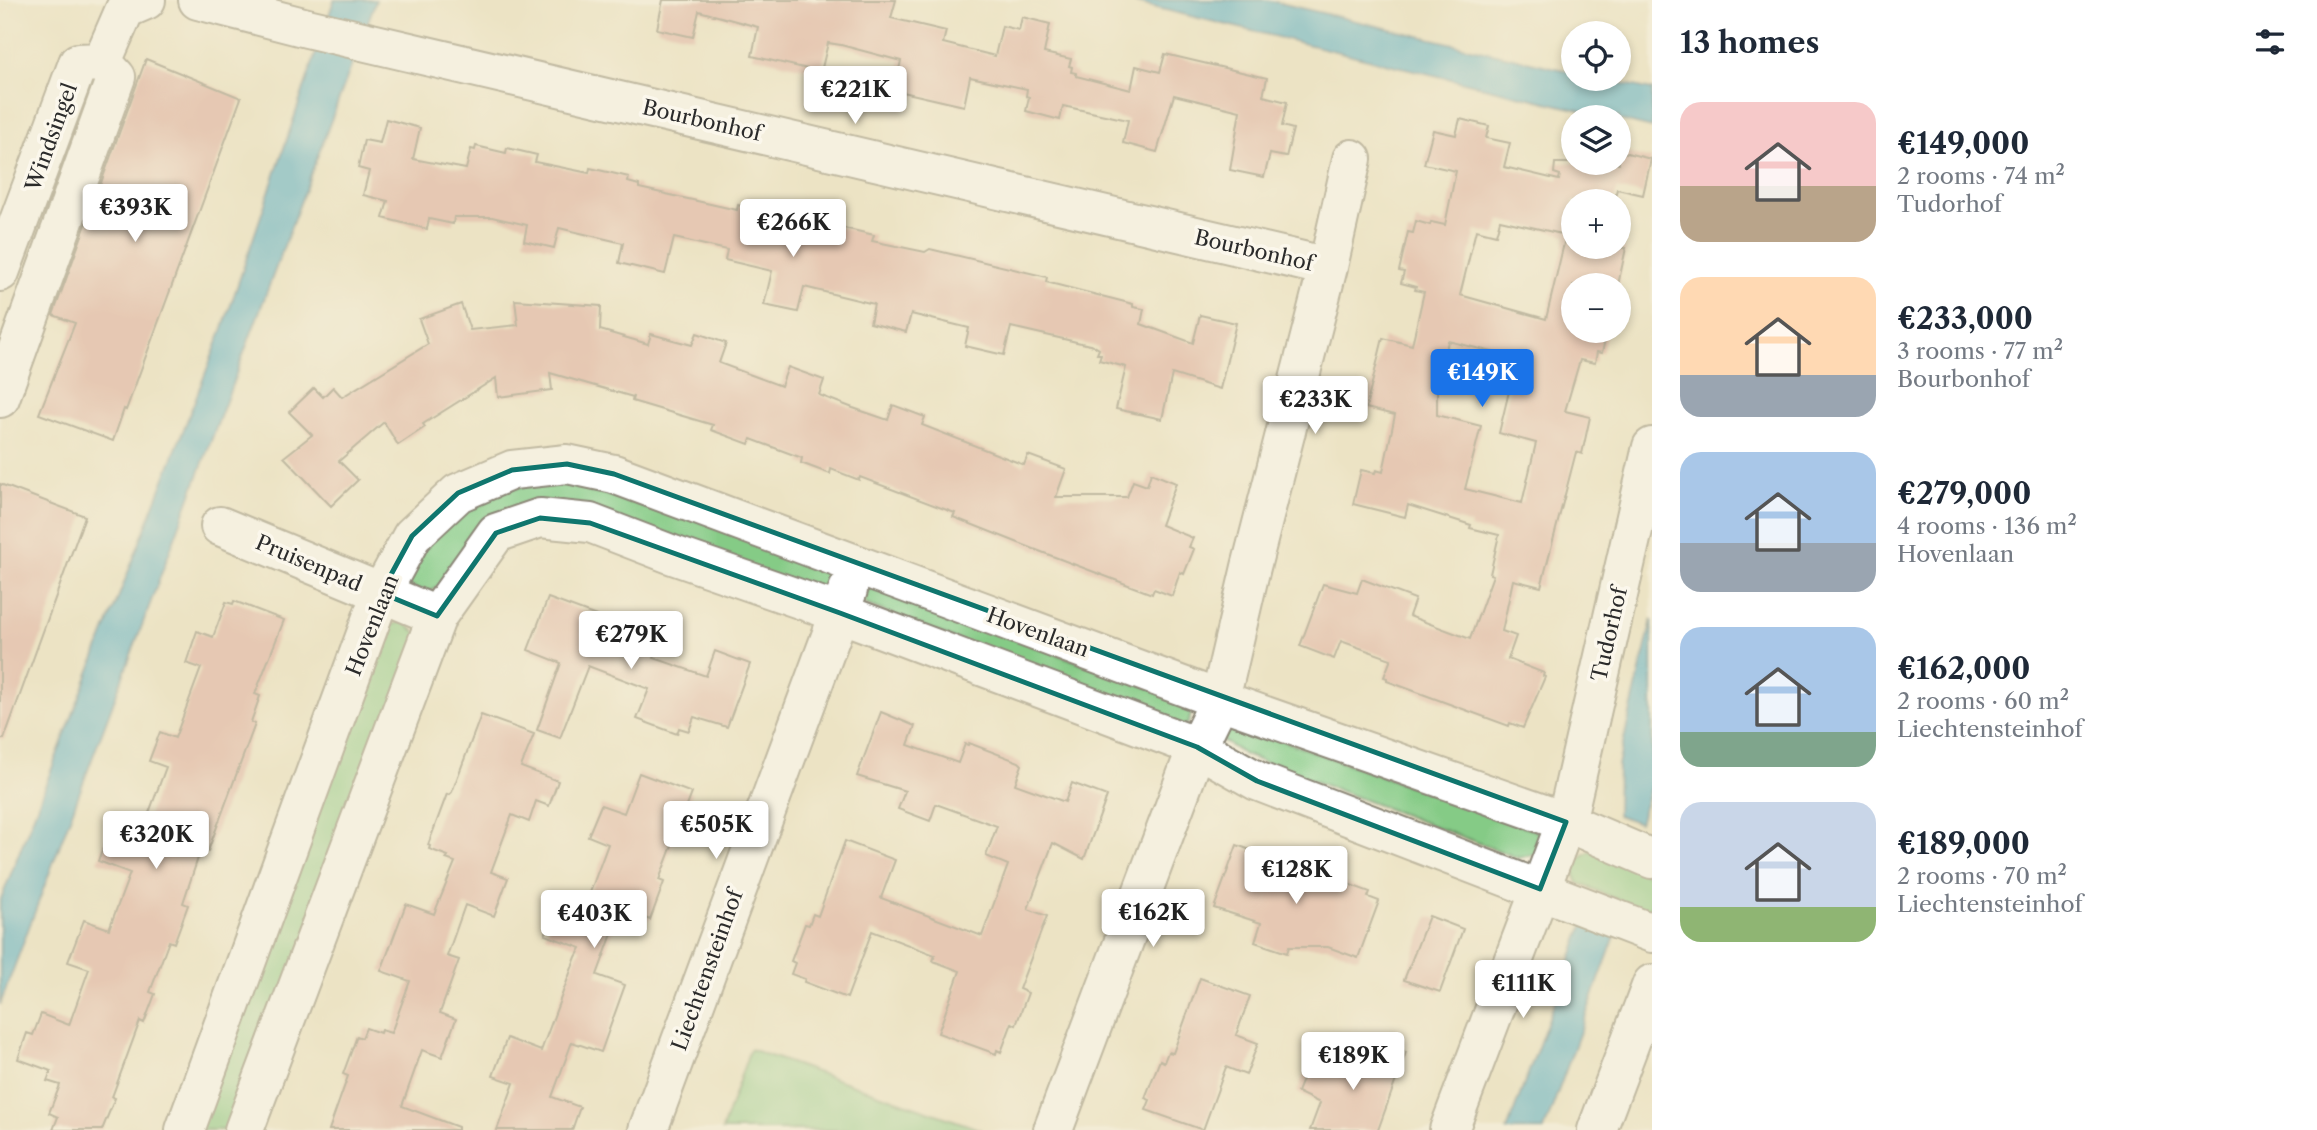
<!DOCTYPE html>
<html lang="en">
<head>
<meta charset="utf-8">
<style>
	:root { --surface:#fff; --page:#f2f2f3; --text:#1f2937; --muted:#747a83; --accent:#1a73e8 }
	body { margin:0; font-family:"Libre Caslon Text",serif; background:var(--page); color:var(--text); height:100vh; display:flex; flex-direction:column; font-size:26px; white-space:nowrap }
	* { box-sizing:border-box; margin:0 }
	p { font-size:23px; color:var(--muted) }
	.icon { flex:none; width:38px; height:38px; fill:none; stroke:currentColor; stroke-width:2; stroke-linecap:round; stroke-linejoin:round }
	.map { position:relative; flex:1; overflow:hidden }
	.drawer { display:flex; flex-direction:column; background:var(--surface); width:665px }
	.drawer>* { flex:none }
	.fabs { position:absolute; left:1561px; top:21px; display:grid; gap:14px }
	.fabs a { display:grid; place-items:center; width:70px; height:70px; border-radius:50%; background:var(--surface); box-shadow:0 4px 10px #0003; font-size:35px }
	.price { position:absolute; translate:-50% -60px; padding:0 16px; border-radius:7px; background:#fff; color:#222; font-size:23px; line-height:46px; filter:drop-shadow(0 2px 4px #0008) }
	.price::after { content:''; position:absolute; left:50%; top:42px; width:21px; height:16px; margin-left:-10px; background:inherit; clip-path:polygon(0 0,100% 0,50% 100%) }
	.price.current { background:var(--accent); color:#fff }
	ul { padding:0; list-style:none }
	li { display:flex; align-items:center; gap:21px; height:175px; padding:0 28px }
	li span { display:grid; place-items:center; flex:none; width:196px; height:140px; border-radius:21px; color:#555 }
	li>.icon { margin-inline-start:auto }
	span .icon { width:84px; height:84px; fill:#fffc; stroke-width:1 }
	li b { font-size:30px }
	h2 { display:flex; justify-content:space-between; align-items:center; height:84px; padding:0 28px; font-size:30px }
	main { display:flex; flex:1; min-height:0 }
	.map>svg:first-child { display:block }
	.green { fill:#85cb86; stroke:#587b58; stroke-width:2 }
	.water { fill:#4cabcb; stroke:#3c6b7b; stroke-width:2 }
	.building { fill:#dea79d; fill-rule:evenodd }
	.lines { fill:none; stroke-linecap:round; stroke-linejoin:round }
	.minor-casing { stroke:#8c8778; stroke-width:42 }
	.minor { stroke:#fff; stroke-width:38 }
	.marked { fill:none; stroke:#0f766e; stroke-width:5; stroke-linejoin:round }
	.labels { text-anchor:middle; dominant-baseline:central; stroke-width:7; stroke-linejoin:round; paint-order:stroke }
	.street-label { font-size:21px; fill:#2b2b2b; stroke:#fbf7ec }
</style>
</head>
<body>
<main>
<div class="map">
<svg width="1652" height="1130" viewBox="0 0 1652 1130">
	<rect width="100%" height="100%" fill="#fbf7ec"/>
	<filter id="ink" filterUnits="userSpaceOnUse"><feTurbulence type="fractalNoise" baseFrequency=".0143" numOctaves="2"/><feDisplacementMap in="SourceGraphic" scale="14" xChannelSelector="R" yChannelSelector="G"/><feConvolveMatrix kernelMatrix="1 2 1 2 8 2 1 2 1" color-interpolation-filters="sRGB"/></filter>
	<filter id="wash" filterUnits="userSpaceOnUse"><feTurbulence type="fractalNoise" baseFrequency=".00686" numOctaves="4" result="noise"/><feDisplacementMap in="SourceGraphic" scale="28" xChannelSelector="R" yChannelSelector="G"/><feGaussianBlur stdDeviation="1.57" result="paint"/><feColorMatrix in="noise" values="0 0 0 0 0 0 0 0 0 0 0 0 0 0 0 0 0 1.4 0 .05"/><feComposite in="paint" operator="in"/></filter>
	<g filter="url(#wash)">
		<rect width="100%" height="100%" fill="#ece3c4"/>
		<path class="green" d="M572,475L811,557L836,578L830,593L543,510L429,593L407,586L410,557L475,497Z
			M870,587L1193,703L1189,722L1182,728L865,604V596Z
			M403,621L419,635L234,1130H198L381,628Z
			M1225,720L1539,832L1540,844L1535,854L1518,858L1245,755L1223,741L1221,730Z
			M1590,851L1652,876V906L1645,911L1578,883L1570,864Z
			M750,1049L982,1130H722Z"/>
		<path class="water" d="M334,0H376L0,1005V902L223,328Z
			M1124,0H1267L1573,72V79H1604L1652,90V128L1619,120V117H1608Z
			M1652,620V782L1639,823L1617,815L1618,765Z
			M1584,924L1615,936L1544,1130H1507Z"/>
		<g id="blocks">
			<path class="building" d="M663,0H896L891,18L946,31L943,43L995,56L1002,26L1019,30L1022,17L1050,24L1044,53L1071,59L1069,66L1072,67L1071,72L1076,73V76L1131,90L1136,66L1160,72L1165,54L1267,78L1263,96L1287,102L1282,126L1293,129L1286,157L1270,154L1264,177L1230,170L1240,111L1174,95L1157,152L1123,143L1128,120L1063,106L1060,120L1026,111L1029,97L1026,96L1027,89L970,77L964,106L894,90L901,61L841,45L828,43L821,72L752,56L758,27L699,11L693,37L657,29Z
				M146,59L241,98L126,410L124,409L113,441L39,414L75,323L53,315Z
				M386,119L420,128L413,159L466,169L471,149L475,150L476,146L506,153L507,148L537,155L535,162L589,173L590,168L629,177L628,182L639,185V188L737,210L738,205L742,206L833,231L835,226L874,235L872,241L925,252L930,249L1047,277L1046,282L1133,304V307L1144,309L1141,324L1193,343L1200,315L1236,323L1220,389L1172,374L1162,419L1116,409L1126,367L1099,360L1101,354H1097L1099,349L1094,346L1011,327L1004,355L965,346L969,328L911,314L906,332L870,323L874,304L804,287L798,312L764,305L772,271L725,260L727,250L674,238L665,274L619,263L623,243L559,228L554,248L524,241L527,225L492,217H454L453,224L429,219L427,229L383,218L388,201L363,195L369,171L358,168L364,140L380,143Z
				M1460,119L1489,126L1486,138L1510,143L1504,167L1559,180L1560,175L1554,173L1555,163H1619V151L1651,159L1643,195L1617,189L1614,201H1573V247L1626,248L1618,285H1573V331H1607L1602,353L1597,352L1595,363L1580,360L1565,411L1590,417L1582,454L1576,452L1541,587L1513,580L1502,631L1516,636L1508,659L1544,673L1543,676L1545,677L1523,728L1510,723L1509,726L1387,681V678L1384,677L1391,659L1341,641L1334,659L1300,646L1323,584L1357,593L1362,579L1415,599L1409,616L1470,639L1493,575L1490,574L1499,535L1470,528L1471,525L1408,505L1405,517L1353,504L1361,470L1375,473L1376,470L1383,472L1395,415L1366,408L1383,338L1412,345L1424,292L1415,290L1416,287L1401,283L1404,272L1399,271L1408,232L1413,233L1416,221L1430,225L1431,222L1445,225L1456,171L1424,164L1433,130L1456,135ZM1500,220L1566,235L1546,319L1460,295L1476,230L1496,235ZM1448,341L1517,358L1499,433L1536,443L1522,503L1465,489L1481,426L1437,415V388Z
				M515,300L601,306L600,330L648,344L651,334L692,345L697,333L726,343L719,363L781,386L788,367L824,380L819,395L853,408L888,420L893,405L925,417L922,425L1024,465L1028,455L1066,469L1056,497H1127L1133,481L1147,486L1151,473L1176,483L1161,525L1193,538L1189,547L1194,549L1184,574L1180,572L1172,596L1154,589L1152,594L1039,551L953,517L955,513L860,477L859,480L831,469L830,474L801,463L802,458L751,439L749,444L711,430L713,425L632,401L633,397L550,373L552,390L498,397L496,378L423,424L425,427L398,445L384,422L339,461L358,480L331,506L284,457L312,435L289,412L314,388L323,397L333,387L342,397L428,344L419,319L461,304L470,330L518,325Z
				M0,484L85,516L4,739H0Z
				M548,598L626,627L628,622L663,635L654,658L706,676L715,651L750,664L727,727L694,717L689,731L679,728L677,734L637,719L649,689L588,666L560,738L537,730L561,663L528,650Z
				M234,601L284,620L255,694L260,696L251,722L255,724L208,851L205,853L200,852L183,903L188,905L174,943L169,941L150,992L155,994L144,1023L140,1021L112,1097L115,1098L102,1130H53L58,1117L49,1113L60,1085L47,1081L51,1071L18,1059L27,1033L33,1035L41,1014L69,1025L89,969L68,962L84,920L109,929L130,873L98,861L114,818L143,829L166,767L149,761L160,732L175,738L201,668L186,663L197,631L213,637L226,602L233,604Z
				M881,712L915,726L908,745L958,763L965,744L968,745L969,743L1019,762L1022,765L1015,784L1065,802L1072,783L1107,796L1084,859L1053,843L1028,909L1047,916L1019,989L1028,993L1016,1025L1012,1023L1001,1052L997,1050L996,1054L938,1033L960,971L933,961L935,955L872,931L847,998L804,982L805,979L791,974L795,963L791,961L805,924L809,925L813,914L818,916L845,841L895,860L881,898L982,936L1008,865L986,856L997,826L936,804L930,821L898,809L905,791L857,776Z
				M481,715L534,734L521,767L558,781L549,806L536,801L529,822L512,815L491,872L508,878L494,916L465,905L447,956L459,960L440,1013L456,1019L442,1057L422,1050L402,1106L458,1127V1130H329L348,1076L343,1074L357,1036L362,1038L366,1028L380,1033L381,1030L391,1033L410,981L381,971L406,904L434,914L455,862L446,859L448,856L429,849L430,846L428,845L447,794L449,795L452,792Z
				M639,773L692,793L659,880L664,882L650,920L645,918L641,929L627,924L626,927L616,923L597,975L625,985L601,1052L572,1042L552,1097L580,1107L572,1130H497L514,1083L493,1076L507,1038L541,1051L576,957L581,948L545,935L560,897L585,906L608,844L588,836L601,805L624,813Z
				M1237,845L1272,858L1270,863L1330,883L1332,878L1370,892L1368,897L1379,901L1358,958L1328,947H1289L1287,953L1255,942L1261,923L1214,908Z
				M1429,916L1463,929L1440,992L1404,980Z
				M1200,978L1250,996L1236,1035L1258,1043L1246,1075L1226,1067L1203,1130L1146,1110L1150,1100L1145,1098L1160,1060L1164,1062L1168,1052L1173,1053Z
				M1380,1042L1406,1052L1378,1130H1310L1320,1103L1297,1092L1309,1062L1339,1074L1343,1062L1369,1071Z"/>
		</g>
	</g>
	<g filter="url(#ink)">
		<use href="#blocks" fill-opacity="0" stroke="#8c8778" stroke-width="2"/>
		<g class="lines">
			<g class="minor-casing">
				<path id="minor" d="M198,0L307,28L1328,267
					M102,62L125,9L146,0
					M0,272L78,63L102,62L116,77L0,398
					M220,526L437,616
					M185,1130L381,593L412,536L458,493L512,470L567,464L614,474L1220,700L1566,822L1652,859
					M244,1130L437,616L496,533L540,518L590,523L673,555L840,613L1197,747L1257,781L1652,933
					M648,1130L848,590
					M1053,1130L1197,747L1220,700L1251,567L1328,267L1352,159
					M1449,1130L1566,822L1652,447
					M1597,1130L1652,984"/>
			</g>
			<use href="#minor" class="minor"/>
		</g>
	</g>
	<path d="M0 0H1652V1130H0ZM567,464L614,474L1566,822L1540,889L1257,781L1197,747L840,613L590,523L540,518L496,533L437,616L381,593L412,536L458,493L512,470Z" fill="#ece3c4" fill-opacity=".55" fill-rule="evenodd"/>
	<path class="marked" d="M567,464L614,474L1566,822L1540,889L1257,781L1197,747L840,613L590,523L540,518L496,533L437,616L381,593L412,536L458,493L512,470Z"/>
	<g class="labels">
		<g class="street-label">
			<text transform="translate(702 120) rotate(13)">Bourbonhof</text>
			<text transform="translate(51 137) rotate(-70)">Windsingel</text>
			<text transform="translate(1254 250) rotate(13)">Bourbonhof</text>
			<text transform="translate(309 563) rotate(23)">Pruisenpad</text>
			<text transform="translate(372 625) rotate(-68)">Hovenlaan</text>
			<text transform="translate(1038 632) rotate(20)">Hovenlaan</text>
			<text transform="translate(1609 634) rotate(-77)">Tudorhof</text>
			<text transform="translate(707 970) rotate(-70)">Liechtensteinhof</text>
		</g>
	</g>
</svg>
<div class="fabs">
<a><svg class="icon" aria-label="locate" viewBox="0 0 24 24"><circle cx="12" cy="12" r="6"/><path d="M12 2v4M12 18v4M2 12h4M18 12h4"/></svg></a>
<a><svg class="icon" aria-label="layers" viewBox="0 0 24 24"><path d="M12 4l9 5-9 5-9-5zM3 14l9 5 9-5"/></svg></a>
<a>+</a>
<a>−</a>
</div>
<b class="price" style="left:855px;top:126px">€221K</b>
<b class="price" style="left:135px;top:244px">€393K</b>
<b class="price" style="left:793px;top:259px">€266K</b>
<b class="price current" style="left:1482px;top:409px">€149K</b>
<b class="price" style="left:1315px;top:436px">€233K</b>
<b class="price" style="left:631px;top:671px">€279K</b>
<b class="price" style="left:716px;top:861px">€505K</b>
<b class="price" style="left:156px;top:871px">€320K</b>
<b class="price" style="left:1296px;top:906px">€128K</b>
<b class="price" style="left:1153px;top:949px">€162K</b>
<b class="price" style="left:594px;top:950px">€403K</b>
<b class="price" style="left:1523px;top:1020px">€111K</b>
<b class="price" style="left:1353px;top:1092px">€189K</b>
</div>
<section class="drawer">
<h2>13 homes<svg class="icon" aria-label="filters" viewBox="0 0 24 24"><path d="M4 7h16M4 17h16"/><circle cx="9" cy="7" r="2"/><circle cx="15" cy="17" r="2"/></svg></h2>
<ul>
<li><span style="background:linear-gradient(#f6c9c9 60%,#b9a48a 0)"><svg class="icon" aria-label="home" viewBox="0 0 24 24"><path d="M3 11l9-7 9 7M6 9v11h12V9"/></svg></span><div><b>€149,000</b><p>2 rooms · 74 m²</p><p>Tudorhof</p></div></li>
<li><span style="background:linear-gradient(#ffd9b3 70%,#9aa5b1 0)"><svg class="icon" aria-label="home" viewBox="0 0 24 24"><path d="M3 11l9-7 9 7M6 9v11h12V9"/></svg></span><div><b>€233,000</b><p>3 rooms · 77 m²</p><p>Bourbonhof</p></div></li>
<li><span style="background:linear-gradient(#a9c7e8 65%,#9aa5b1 0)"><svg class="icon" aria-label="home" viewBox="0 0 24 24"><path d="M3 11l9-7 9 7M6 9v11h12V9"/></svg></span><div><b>€279,000</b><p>4 rooms · 136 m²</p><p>Hovenlaan</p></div></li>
<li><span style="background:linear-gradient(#a9c7e8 75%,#7fa58c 0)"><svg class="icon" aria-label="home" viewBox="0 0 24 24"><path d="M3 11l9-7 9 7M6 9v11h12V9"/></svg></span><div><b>€162,000</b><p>2 rooms · 60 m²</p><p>Liechtensteinhof</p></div></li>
<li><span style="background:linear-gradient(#c9d6e8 75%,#8fb573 0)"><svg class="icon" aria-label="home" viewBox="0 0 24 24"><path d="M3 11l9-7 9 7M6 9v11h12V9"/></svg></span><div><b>€189,000</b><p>2 rooms · 70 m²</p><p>Liechtensteinhof</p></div></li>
</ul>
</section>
</main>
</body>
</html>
